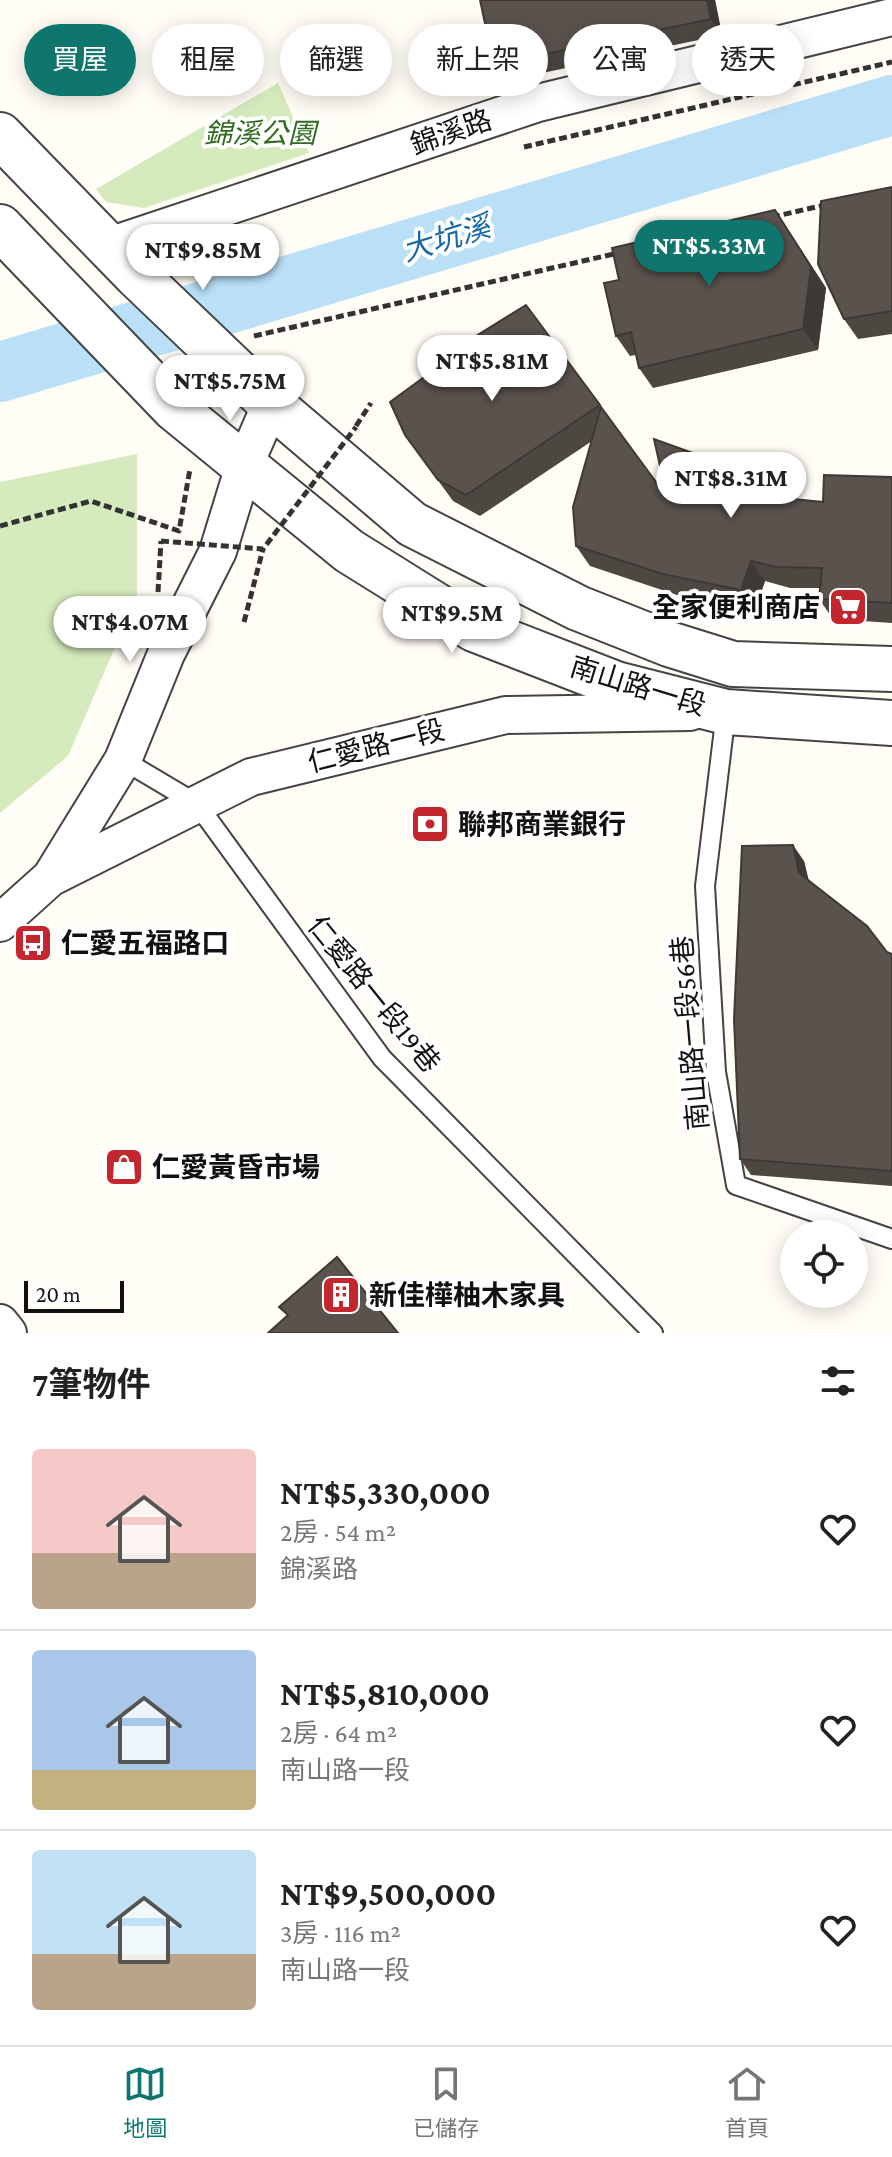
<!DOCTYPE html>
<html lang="zh-TW">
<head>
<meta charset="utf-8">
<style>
	:root { --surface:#fff; --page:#f2f2f2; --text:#222; --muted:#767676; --line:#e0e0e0; --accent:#0f766e }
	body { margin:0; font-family:"Crimson Pro","Noto Sans TC",serif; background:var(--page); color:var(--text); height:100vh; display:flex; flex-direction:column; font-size:30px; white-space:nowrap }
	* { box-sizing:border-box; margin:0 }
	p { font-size:26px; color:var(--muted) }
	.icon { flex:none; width:44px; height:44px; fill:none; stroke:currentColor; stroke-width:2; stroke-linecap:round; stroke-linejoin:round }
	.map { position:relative; height:1333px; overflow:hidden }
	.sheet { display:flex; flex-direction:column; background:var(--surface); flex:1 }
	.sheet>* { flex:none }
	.banner { position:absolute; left:24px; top:24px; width:844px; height:72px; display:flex; gap:16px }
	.fabs { position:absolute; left:780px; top:1220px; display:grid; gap:16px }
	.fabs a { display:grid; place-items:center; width:88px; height:88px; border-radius:50%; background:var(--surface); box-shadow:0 4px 20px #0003; font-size:40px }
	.scale { position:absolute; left:24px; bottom:20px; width:100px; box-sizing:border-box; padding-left:8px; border:4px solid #111; border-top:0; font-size:22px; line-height:28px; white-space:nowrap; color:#111; -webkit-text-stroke:6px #fff; paint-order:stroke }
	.price { position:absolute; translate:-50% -68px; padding:0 18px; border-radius:28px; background:#fff; color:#222; font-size:26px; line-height:52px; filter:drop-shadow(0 2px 4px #0008) }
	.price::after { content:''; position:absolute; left:50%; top:48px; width:24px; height:18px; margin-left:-12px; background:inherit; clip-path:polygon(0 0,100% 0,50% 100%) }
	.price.selected { background:var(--accent); color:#fff }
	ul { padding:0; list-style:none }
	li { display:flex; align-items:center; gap:24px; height:200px; padding:0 32px }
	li+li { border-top:2px solid var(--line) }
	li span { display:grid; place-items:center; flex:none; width:224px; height:160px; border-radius:8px; color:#555 }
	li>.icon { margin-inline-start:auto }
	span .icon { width:96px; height:96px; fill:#fffc; stroke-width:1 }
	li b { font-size:34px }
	h2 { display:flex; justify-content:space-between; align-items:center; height:96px; padding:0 32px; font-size:34px }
	.chip { padding:0 28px; border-radius:36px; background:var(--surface); box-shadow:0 4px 20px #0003; font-size:28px; line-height:72px }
	.chip.selected { background:var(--accent); color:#fff }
	.tabs { display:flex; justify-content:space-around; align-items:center; height:112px; border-top:2px solid var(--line); background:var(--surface); font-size:22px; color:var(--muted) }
	.tabs a { display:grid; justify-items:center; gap:4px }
	.tabs .selected { color:var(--accent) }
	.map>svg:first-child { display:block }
	.green { fill:#d5ebbd }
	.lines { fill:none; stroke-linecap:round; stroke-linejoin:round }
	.river { stroke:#b9e0f7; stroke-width:60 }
	.service-casing { stroke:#444; stroke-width:22 }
	.minor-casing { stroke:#444; stroke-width:40 }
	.tertiary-casing { stroke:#444; stroke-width:48 }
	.path { stroke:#333; stroke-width:5; stroke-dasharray:8 4; stroke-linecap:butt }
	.service { stroke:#fff; stroke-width:18 }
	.minor { stroke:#fff; stroke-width:36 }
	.tertiary { stroke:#fff; stroke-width:44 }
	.path-bridge { stroke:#333; stroke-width:5; stroke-dasharray:8 4; stroke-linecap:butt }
	.wall { fill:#4d4742 }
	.shaded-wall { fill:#3f3936 }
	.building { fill:#5a524d; stroke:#3f3936; stroke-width:2 }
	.labels { text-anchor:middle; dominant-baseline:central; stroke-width:8; stroke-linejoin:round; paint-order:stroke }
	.street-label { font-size:28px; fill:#111; stroke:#fff }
	.park-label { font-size:28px; font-style:italic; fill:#2f6b1f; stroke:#fff }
	.poi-label { font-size:28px; font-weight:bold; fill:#111; stroke:#fff; text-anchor:start }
	.water-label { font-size:30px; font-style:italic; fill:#1768a6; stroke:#fff }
</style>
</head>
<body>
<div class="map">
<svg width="892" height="1333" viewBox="0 0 892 1333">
	<rect width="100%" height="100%" fill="#fffdf5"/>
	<path class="green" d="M278,83L309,153L144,208L106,202L96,189Z
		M137,454V596L68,756L0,813V482Z"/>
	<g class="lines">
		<path class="river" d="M0,372L892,105"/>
		<g class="service-casing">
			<path id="service" d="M726,712L705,886L716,1072L736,1185L892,1239
				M123,760L197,804L382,1058L653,1333"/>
		</g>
		<g class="minor-casing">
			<path id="minor" d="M109,246L538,103L892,17
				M51,877L123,760L166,654L218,551L244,466L271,404
				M0,923L50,878L251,777L506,715L690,712
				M0,1323L8,1333"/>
		</g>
		<g class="tertiary-casing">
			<path id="tertiary" d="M0,135L136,275L271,404L412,524L578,608L669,644L733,664L892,669
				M0,227L175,409L349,551L474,629L616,684L726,712L892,723"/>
		</g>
		<path class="path" d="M524,147L892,62
			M772,217L825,205
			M254,336L618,253
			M356,426L371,403
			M0,526L91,501L179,531L190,469
			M158,592L161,541
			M244,622L263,549"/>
		<use href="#service" class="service"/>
		<use href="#minor" class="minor"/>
		<use href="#tertiary" class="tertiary"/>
		<path class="path-bridge" d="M161,541L263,549L356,427"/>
	</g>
	<path class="wall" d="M715,0L722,35L505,81L494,65Z
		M892,187V334L858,339L844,319Z
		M789,231L826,288L818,350L653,388L639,368L636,355L630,356L616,336L619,280Z
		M526,305L667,497L701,456L770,468L784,489L782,498L823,502L892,477V623L833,619L819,599L820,588H790L765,581L755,610L677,595L590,566L576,546L592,441L480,516L453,501L405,435Z
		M804,861L808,880L887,952L892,954V1186L751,1175L740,1159Z"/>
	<path class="shaded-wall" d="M707,0H715L722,35L711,19Z
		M775,210L826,288L818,350L803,329Z
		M770,468L784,489L777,516L763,496Z
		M751,561L765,581L755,610L741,590Z
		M793,845L804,861L811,889L799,873Z"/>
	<path class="building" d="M480,0H707L711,19L494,65Z
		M892,187V311L844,319L818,264L821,201Z
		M775,210L811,267L803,329L639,368L631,332L616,336L604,283L619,280L612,248Z
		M526,305L600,405L466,495L438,480L405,435L390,402L472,342L473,338Z
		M601,407L667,497L654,439L701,456L702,453L770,468L763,496L823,502L824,475L892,477V603L819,599L822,568L776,567L751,561L741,590L663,574L576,546L573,507Z
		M793,845L799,873L867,926L887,952L892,954V1171L740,1159L734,1019L742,846Z
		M337,1257L398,1333H268L288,1315L279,1307Z"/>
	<defs>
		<g id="supermarket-square" transform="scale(2)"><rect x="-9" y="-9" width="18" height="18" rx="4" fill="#c4262e" stroke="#fff"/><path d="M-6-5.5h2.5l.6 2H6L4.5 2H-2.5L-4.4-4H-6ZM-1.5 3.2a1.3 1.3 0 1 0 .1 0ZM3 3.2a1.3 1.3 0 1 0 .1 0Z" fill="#fff"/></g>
		<g id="bank-square" transform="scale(2)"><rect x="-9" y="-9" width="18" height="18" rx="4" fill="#c4262e" stroke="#fff"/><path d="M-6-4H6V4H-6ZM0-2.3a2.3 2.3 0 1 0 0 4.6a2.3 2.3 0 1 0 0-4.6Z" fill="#fff"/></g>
		<g id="bus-square" transform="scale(2)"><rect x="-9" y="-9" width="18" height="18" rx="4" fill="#c4262e" stroke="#fff"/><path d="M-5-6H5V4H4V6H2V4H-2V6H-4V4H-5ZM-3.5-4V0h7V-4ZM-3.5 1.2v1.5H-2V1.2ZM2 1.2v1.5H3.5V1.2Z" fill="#fff"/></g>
		<g id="shop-square" transform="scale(2)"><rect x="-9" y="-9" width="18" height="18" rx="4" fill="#c4262e" stroke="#fff"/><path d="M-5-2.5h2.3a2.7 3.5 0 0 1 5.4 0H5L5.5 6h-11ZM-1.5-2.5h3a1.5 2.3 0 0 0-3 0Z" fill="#fff"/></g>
		<g id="building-square" transform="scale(2)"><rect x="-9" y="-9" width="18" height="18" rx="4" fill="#c4262e" stroke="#fff"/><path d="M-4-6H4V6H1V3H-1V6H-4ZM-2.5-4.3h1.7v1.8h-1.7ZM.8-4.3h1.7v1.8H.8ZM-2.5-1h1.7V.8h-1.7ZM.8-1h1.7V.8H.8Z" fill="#fff"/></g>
	</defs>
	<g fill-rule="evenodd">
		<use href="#supermarket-square" x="848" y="607"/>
		<use href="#bank-square" x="430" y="824"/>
		<use href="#bus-square" x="33" y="943"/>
		<use href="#shop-square" x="124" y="1167"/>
		<use href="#building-square" x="341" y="1295"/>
	</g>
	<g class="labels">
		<g class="street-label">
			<text transform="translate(451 132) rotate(-19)">錦溪路</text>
			<text transform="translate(638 686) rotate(17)">南山路一段</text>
			<text transform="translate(376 746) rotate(-14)">仁愛路一段</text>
			<text transform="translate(374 994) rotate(51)">仁愛路一段19巷</text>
			<text transform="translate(690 1033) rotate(-95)">南山路一段56巷</text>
		</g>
		<g class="park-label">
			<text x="260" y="133">錦溪公園</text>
		</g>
		<g class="poi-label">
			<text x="820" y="607" text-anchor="end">全家便利商店</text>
			<text x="458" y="824">聯邦商業銀行</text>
			<text x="61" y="943">仁愛五福路口</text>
			<text x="152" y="1167">仁愛黃昏市場</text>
			<text x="369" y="1295">新佳樺柚木家具</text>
		</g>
		<g class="water-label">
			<text transform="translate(446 238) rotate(-17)">大坑溪</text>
		</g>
	</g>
</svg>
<div class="fabs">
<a><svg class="icon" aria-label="locate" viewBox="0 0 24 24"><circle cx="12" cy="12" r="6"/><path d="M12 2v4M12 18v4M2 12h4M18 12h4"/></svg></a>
</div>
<div class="scale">20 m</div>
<b class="price selected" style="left:709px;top:288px">NT$5.33M</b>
<b class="price" style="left:203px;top:292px">NT$9.85M</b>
<b class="price" style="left:492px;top:403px">NT$5.81M</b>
<b class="price" style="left:230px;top:423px">NT$5.75M</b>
<b class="price" style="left:731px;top:520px">NT$8.31M</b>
<b class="price" style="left:452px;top:655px">NT$9.5M</b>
<b class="price" style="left:130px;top:664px">NT$4.07M</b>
<div class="banner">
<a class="chip selected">買屋</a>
<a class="chip">租屋</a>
<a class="chip">篩選</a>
<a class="chip">新上架</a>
<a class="chip">公寓</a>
<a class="chip">透天</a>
</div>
</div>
<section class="sheet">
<h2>7筆物件<svg class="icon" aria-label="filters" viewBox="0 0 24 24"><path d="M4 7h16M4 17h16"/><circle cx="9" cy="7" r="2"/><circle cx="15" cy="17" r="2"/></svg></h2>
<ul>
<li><span style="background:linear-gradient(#f6c9c9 65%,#b9a48a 0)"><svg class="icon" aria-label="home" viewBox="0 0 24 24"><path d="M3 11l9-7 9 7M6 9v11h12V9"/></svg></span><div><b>NT$5,330,000</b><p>2房 · 54 m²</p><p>錦溪路</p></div><svg class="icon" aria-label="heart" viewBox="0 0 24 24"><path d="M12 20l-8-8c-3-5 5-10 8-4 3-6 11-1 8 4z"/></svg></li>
<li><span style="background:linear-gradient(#a9c7e8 75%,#c2b280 0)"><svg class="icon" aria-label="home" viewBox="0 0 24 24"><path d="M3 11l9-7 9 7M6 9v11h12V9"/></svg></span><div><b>NT$5,810,000</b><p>2房 · 64 m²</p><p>南山路一段</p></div><svg class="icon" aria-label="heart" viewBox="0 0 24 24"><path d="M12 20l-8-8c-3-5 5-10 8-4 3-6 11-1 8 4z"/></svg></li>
<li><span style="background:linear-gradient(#bfe0f5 65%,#b9a48a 0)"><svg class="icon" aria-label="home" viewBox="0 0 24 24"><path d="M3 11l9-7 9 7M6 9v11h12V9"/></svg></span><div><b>NT$9,500,000</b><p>3房 · 116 m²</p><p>南山路一段</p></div><svg class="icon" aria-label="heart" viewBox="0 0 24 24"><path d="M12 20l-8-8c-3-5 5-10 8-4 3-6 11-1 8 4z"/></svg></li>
</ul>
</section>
<nav class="tabs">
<a class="selected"><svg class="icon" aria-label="map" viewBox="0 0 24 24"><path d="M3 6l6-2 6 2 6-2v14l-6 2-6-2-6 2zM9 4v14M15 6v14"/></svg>地圖</a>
<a><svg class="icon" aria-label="saved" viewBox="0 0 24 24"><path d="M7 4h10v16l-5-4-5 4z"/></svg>已儲存</a>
<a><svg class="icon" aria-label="home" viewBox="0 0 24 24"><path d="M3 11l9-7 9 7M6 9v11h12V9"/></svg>首頁</a>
</nav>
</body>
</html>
